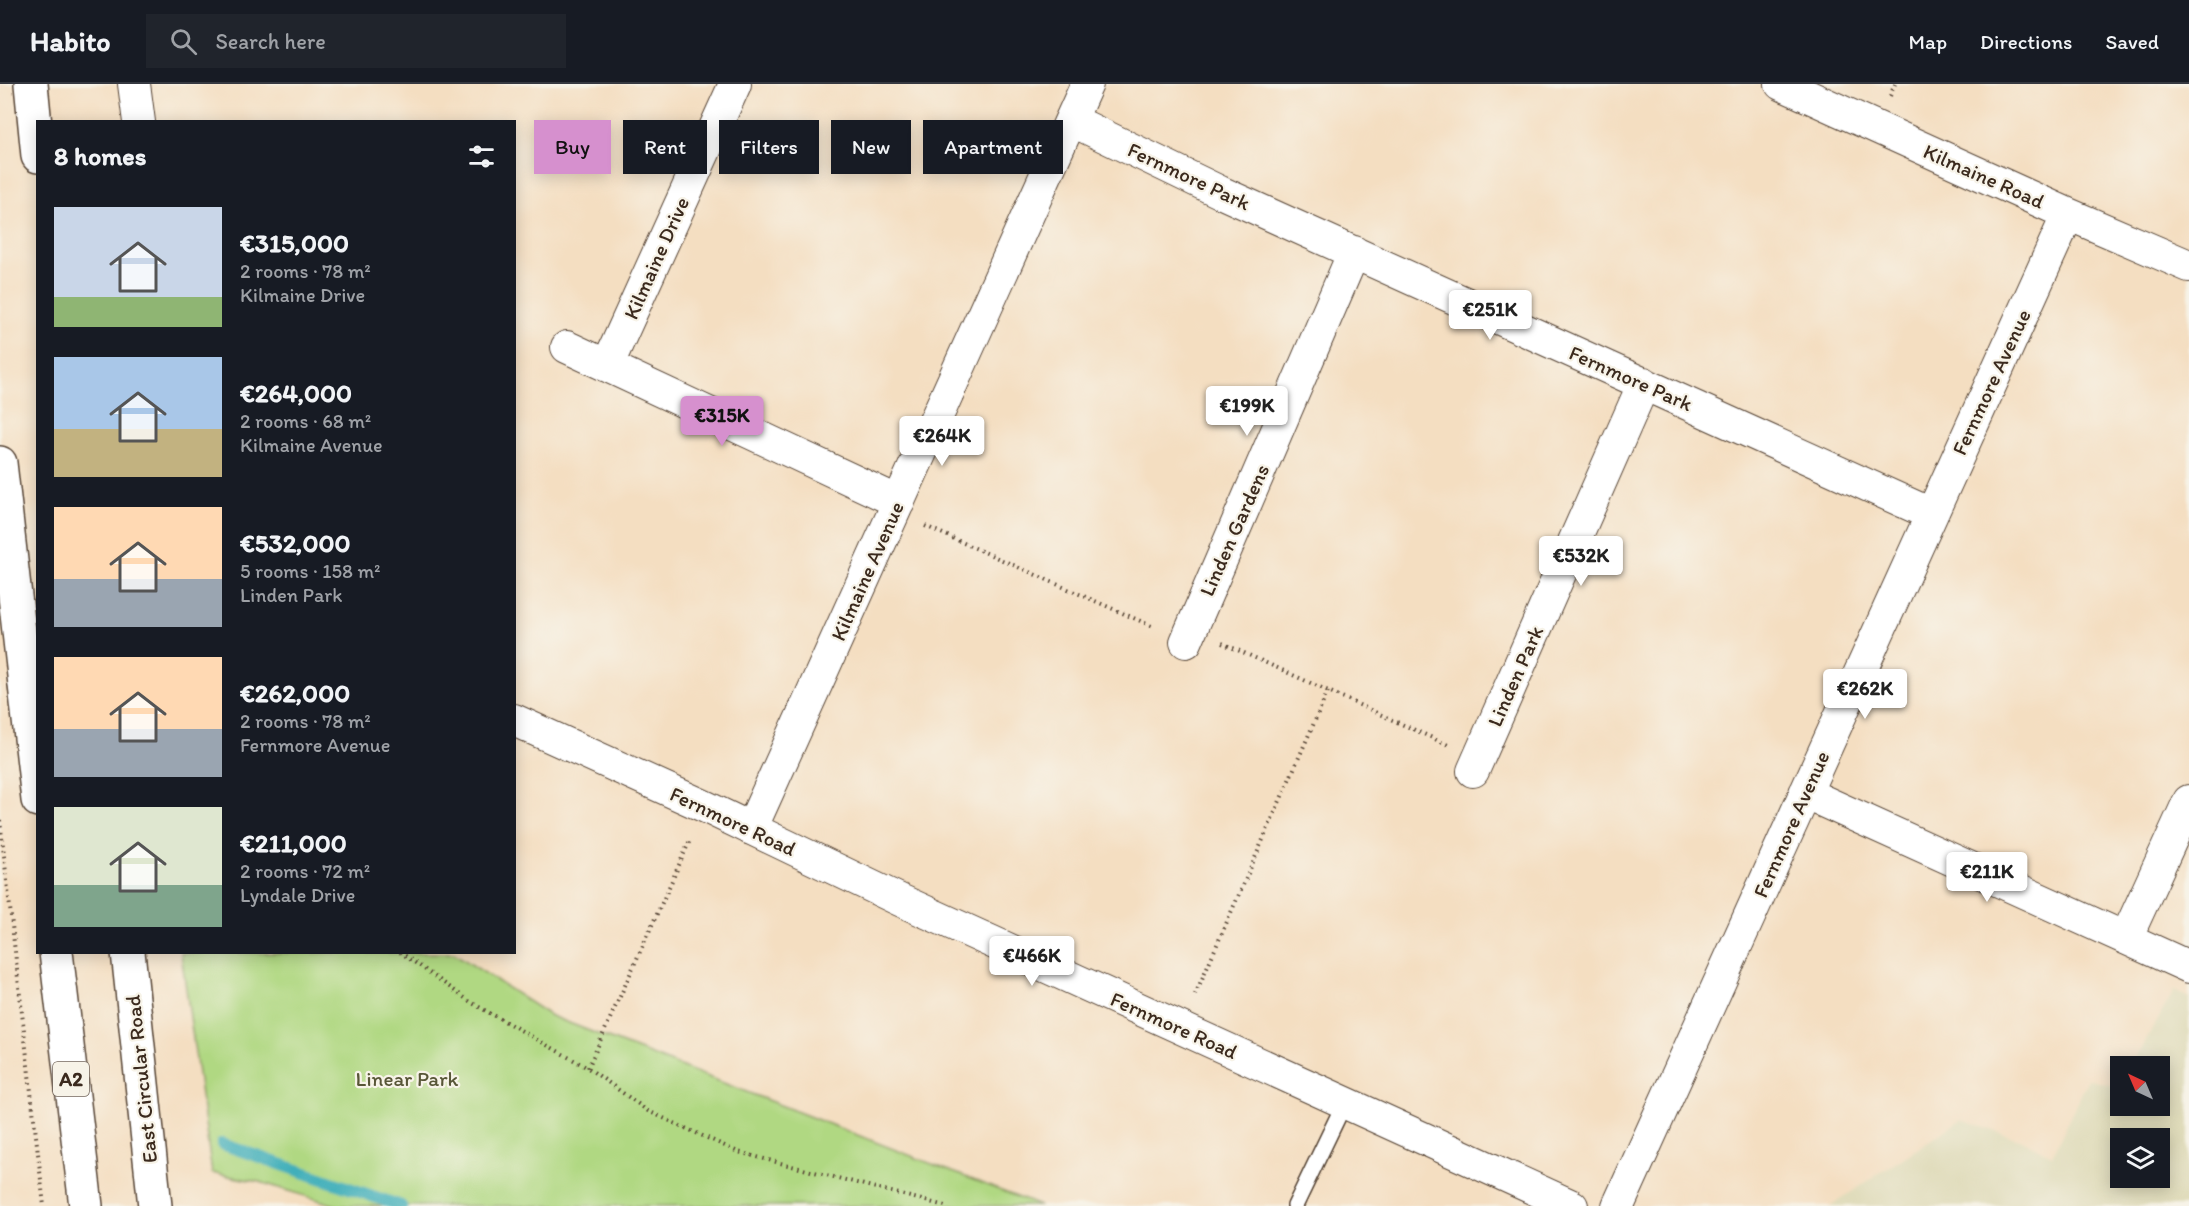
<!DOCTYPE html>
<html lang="en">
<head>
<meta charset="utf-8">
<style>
	:root { --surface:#171b24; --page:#20242c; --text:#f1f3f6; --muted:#9ea1a6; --line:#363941; --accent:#d690ce }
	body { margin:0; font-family:Itim,sans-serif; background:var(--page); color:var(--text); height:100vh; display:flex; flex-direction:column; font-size:22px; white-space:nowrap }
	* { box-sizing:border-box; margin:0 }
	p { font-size:20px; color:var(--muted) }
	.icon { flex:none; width:33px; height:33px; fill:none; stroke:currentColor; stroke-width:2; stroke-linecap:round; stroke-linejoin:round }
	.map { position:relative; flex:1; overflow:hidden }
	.panel { position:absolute; left:36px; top:36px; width:480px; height:834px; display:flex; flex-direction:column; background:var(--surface); border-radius:0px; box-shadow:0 3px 15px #0003 }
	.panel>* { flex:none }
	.banner { position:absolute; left:534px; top:36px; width:570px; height:54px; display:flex; gap:12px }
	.needle { width:39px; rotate:316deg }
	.fabs { position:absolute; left:2110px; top:972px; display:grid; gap:12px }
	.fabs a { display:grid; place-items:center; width:60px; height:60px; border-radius:0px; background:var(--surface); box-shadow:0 3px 15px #0003; font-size:30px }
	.price { position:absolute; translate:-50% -51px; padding:0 14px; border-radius:6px; background:#fff; color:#222; font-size:20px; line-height:39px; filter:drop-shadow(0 2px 3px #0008) }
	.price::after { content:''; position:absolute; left:50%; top:36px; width:18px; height:14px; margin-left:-9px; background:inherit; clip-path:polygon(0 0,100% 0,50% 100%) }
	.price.current { background:var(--accent); color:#111 }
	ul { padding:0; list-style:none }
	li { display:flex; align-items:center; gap:18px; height:150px; padding:0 18px }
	li span { display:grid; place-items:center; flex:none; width:168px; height:120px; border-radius:0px; color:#555 }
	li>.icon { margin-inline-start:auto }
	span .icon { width:72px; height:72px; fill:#fffc; stroke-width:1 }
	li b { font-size:26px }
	h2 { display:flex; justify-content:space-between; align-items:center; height:72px; padding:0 18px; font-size:26px }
	.chip { padding:0 21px; border-radius:0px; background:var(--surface); box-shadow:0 3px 15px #0003; font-size:21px; line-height:54px }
	.chip.current { background:var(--accent); color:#111 }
	header { display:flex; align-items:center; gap:36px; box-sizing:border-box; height:84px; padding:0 30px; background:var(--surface); border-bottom:2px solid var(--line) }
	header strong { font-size:28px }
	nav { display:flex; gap:33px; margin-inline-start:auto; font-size:21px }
	.search { width:420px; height:54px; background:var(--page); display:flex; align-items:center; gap:15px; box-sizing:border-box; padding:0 21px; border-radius:0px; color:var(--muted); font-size:22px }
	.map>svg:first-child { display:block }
	.built { fill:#e0dcbb; fill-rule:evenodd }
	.green { fill:#b0d882; stroke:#768150; stroke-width:1.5 }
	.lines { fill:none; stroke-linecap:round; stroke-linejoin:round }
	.stream { stroke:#3fafba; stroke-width:12 }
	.lane-casing { stroke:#574536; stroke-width:18 }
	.street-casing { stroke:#574536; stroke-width:34 }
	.highway-casing { stroke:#574536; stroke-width:36 }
	.path { stroke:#574536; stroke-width:4; stroke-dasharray:1.5 4.5; stroke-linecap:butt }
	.lane { stroke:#fff; stroke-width:15 }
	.street { stroke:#fff; stroke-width:32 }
	.highway { stroke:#fff; stroke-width:33 }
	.labels { text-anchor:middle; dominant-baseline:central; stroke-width:4.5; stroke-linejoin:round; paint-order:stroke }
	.shield { fill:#f7f3e8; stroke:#73665b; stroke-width:1.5 }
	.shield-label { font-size:20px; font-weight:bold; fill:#3b2a1e }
	.street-label { font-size:21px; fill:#3b2a1e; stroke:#f7f3e8 }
	.park-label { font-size:21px; fill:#585637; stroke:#f7f3e8 }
</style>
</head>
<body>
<header>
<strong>Habito</strong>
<div class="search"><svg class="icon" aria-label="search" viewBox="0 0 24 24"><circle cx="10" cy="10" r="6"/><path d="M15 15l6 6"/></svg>Search here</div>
<nav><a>Map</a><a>Directions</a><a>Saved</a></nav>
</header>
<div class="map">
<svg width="2189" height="1122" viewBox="0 0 2189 1122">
	<rect width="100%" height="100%" fill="#f7f3e8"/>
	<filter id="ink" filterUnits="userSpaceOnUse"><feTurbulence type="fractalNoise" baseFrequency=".0167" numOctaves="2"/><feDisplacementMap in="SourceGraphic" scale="12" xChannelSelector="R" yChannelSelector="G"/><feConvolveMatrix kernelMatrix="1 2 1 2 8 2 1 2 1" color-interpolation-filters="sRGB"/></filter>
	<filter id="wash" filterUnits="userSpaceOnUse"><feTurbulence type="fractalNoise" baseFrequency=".008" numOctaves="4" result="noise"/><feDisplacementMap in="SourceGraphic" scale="24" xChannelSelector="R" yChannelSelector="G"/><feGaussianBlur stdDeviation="1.35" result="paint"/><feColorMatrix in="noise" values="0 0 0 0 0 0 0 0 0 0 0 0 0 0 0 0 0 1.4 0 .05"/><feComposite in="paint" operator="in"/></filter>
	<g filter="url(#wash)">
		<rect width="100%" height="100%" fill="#f4dec1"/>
		<path class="built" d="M2174,907L2189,914V1122H1830L1961,1036L2019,1055L2052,1072L2088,995L2119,1004L2121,1001V1022H2160V982H2131ZM2121,1054H2160V1094H2121Z"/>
		<path class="green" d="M181,869H454L551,932L1040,1122H338L260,1098L212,1089Z"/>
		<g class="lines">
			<path class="stream" d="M222,1060L401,1122"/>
		</g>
	</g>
	<g filter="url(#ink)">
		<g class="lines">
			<g class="lane-casing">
				<path id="lane" d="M1295,1122L1345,1018"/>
			</g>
			<g class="street-casing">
				<path id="street" d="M134,0L139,38
					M1781,0L2068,130L2189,182
					M1071,36L1220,108L1931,430
					M567,263L899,418
					M607,282L735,0
					M1186,558L1354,168
					M514,636L706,723L900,816L1572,1122
					M1473,687L1644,299
					M1805,709L2189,883
					M751,745L1087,0
					M2126,854L2189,717
					M1618,1122L2068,130"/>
			</g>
			<g class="highway-casing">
				<path id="highway" d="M31,0L38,72
					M0,379L38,716
					M56,868L86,1122
					M128,868L155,1122"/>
			</g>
			<path class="path" d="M1890,12L1895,0
				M925,442L1154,543
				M1222,559L1448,661
				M0,736L44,1122
				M400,868L472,919L588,984L648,1027L738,1068L945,1122
				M1195,911L1328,607
				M588,984L691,754"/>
			<use href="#lane" class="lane"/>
			<use href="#street" class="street"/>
			<use href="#highway" class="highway"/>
		</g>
	</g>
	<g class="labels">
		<rect class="shield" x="53" y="978" width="36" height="34" rx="4.5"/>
		<g class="shield-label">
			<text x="71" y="995">A2</text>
		</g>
		<g class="street-label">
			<text transform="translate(1189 92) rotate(25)">Fernmore Park</text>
			<text transform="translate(1984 92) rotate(24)">Kilmaine Road</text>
			<text transform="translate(656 174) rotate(-66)">Kilmaine Drive</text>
			<text transform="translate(1631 294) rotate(24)">Fernmore Park</text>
			<text transform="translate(1991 298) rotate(-65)">Fernmore Avenue</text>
			<text transform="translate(1234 446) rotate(-66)">Linden Gardens</text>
			<text transform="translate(867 487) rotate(-66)">Kilmaine Avenue</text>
			<text transform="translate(1515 592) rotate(-66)">Linden Park</text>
			<text transform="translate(733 737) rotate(25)">Fernmore Road</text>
			<text transform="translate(1791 740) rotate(-66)">Fernmore Avenue</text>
			<text transform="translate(1174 941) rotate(24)">Fernmore Road</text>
			<text transform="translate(141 995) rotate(-96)">East Circular Road</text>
		</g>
		<g class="park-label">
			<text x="407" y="994">Linear Park</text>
		</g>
	</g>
</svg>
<div class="fabs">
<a><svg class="needle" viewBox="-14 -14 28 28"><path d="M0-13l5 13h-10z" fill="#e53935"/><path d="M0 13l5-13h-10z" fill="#9ea1a6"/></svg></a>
<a><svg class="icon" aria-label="layers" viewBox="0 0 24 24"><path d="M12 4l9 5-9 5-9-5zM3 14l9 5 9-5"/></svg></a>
</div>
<b class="price" style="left:1490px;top:257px">€251K</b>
<b class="price" style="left:1247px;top:353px">€199K</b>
<b class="price current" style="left:722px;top:363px">€315K</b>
<b class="price" style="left:942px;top:383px">€264K</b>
<b class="price" style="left:1581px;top:503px">€532K</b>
<b class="price" style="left:1865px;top:636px">€262K</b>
<b class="price" style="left:1987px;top:819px">€211K</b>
<b class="price" style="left:1032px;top:903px">€466K</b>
<div class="banner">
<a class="chip current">Buy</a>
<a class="chip">Rent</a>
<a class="chip">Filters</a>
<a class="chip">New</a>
<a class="chip">Apartment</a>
</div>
<section class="panel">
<h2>8 homes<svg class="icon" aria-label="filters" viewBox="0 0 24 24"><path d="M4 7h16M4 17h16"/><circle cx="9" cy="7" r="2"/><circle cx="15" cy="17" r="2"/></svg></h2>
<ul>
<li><span style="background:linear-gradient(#c9d6e8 75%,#8fb573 0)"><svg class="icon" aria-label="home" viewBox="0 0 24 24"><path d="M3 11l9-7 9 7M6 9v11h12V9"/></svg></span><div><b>€315,000</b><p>2 rooms · 78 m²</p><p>Kilmaine Drive</p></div></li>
<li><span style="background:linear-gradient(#a9c7e8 60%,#c2b280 0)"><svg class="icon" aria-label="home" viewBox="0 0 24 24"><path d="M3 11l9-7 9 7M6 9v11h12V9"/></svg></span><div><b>€264,000</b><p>2 rooms · 68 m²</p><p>Kilmaine Avenue</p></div></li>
<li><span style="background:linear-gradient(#ffd9b3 60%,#9aa5b1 0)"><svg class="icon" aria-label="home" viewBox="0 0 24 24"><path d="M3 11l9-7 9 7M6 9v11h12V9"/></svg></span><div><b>€532,000</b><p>5 rooms · 158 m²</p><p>Linden Park</p></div></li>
<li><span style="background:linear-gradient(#ffd9b3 60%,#9aa5b1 0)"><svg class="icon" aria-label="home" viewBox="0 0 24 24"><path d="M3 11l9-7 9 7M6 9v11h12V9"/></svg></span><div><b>€262,000</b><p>2 rooms · 78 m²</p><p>Fernmore Avenue</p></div></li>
<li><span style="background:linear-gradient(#dfe7d0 65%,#7fa58c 0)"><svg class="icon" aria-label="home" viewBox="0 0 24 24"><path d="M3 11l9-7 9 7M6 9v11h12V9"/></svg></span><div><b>€211,000</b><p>2 rooms · 72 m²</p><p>Lyndale Drive</p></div></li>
</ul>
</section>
</div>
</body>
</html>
